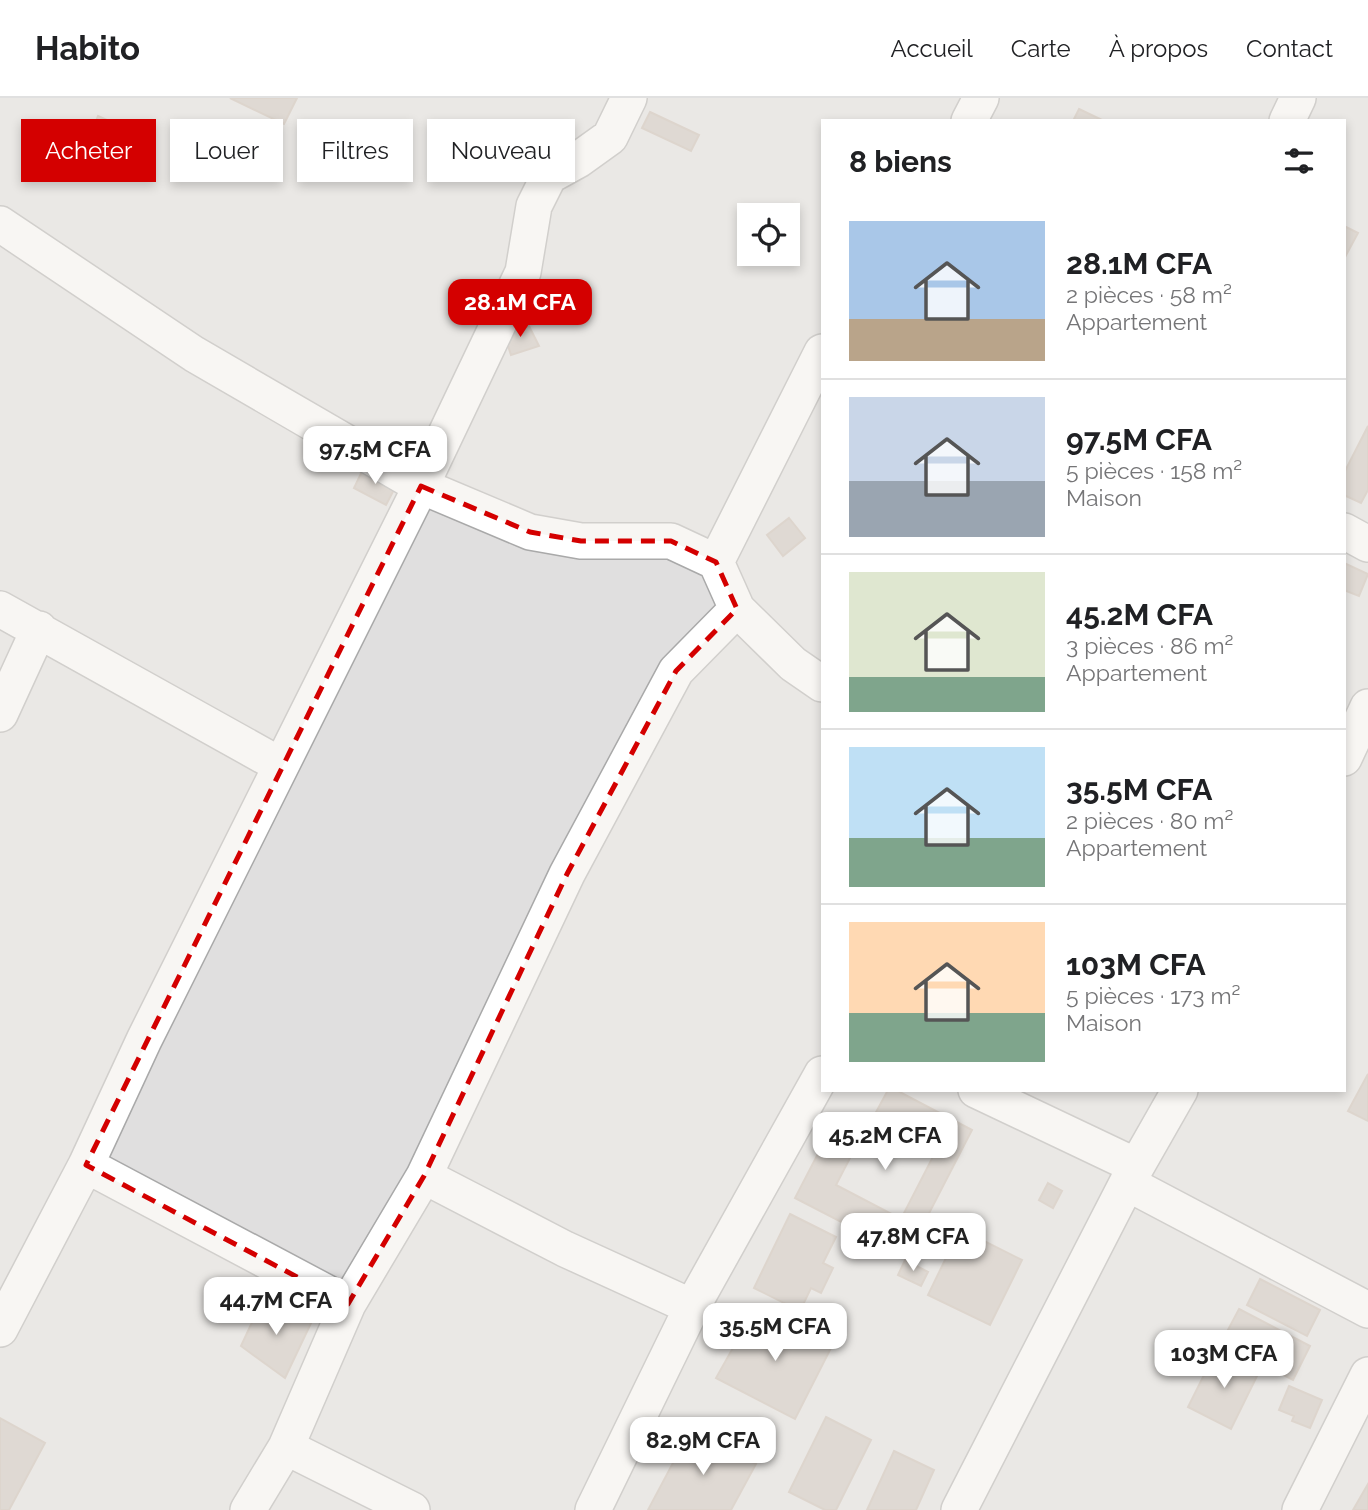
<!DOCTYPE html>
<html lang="fr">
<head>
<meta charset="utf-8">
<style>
	:root { --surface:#fff; --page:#f2f2f2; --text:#202124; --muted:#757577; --line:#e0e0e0; --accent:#d40000 }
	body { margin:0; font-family:Raleway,sans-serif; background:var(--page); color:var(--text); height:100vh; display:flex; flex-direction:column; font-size:26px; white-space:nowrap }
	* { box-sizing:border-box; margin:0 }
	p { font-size:23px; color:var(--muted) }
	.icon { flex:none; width:38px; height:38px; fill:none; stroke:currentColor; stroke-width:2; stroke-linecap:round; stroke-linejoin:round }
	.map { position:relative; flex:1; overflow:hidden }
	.drawer { position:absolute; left:821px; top:21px; width:525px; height:973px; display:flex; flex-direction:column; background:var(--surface); border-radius:0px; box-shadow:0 4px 10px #0003 }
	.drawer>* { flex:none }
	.guide { position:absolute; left:21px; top:21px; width:665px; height:63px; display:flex; gap:14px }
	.buttons { position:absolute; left:737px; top:105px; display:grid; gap:14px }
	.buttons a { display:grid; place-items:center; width:63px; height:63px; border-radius:0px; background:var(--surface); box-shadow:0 4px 10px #0003; font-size:35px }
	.price { position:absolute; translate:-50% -60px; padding:0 16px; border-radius:14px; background:#fff; color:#222; font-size:23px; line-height:46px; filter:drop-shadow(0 2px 4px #0008) }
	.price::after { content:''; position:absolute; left:50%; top:42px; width:21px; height:16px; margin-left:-10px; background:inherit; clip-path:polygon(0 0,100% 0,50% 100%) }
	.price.on { background:var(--accent); color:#fff }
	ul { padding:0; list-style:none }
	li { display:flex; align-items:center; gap:21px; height:175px; padding:0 28px }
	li+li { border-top:2px solid var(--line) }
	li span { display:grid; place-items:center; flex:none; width:196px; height:140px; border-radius:0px; color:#555 }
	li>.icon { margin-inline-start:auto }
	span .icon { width:84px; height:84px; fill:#fffc; stroke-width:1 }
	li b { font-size:30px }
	h2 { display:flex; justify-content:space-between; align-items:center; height:84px; padding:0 28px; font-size:30px }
	.pill { padding:0 24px; border-radius:0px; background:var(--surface); box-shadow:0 4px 10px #0003; font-size:24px; line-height:63px }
	.pill.on { background:var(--accent); color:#fff }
	header { display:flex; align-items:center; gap:42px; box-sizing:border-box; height:98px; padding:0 35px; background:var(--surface); border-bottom:2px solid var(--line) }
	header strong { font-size:33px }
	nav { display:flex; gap:38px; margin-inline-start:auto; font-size:24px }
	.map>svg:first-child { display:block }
	.residential { fill:#e0dfdf; fill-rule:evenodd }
	.building { fill:#c7bfb8; stroke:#c4b6ab; stroke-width:2 }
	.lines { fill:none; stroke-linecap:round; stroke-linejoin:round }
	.minor-casing { stroke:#a9a9a9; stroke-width:38 }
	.minor { stroke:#fff; stroke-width:35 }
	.marked { fill:none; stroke:#d40000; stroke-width:5; stroke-dasharray:14 9; stroke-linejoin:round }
</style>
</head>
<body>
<header>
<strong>Habito</strong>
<nav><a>Accueil</a><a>Carte</a><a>À propos</a><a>Contact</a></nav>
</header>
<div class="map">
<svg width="1368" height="1412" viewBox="0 0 1368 1412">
	<rect width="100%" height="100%" fill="#f2efe9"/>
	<path class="residential" d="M0,0H1368V1412H0ZM822,23H1344V992H822ZM749,117H788V156H749Z"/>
	<path class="building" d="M230,0H297L284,26Z
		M1079,11L1104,23H1073Z
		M650,14L699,37L691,53L642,30Z
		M98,18L127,31L116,58L87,45Z
		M1344,128L1358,135L1344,161Z
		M517,226L521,232L529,228L539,248L511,257L503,232Z
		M1368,328V392L1361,405L1344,397V375Z
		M364,369L397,386L386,407L354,390Z
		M789,420L805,440L783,458L767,437Z
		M1344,465L1368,476L1359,498L1344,492Z
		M1368,976V1023L1348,1013Z
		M888,992H896L972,1032L907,1158L795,1100L838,1017L865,1031L836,1087L901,1121L938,1049L875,1016Z
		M1048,1085L1062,1093L1053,1110L1039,1102Z
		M790,1116L836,1139L823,1165L833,1170L821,1195L811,1190L800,1213L754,1190Z
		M960,1131L1022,1162L990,1227L928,1197Z
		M905,1162L928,1174L921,1188L898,1177Z
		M1260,1181L1320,1212L1307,1238L1247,1207Z
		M262,1203L312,1223L285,1280L241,1248Z
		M756,1209L832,1248L795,1321L716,1280Z
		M1239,1211L1310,1248L1293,1282L1221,1245Z
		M1216,1253L1259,1274L1231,1331L1188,1309Z
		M1289,1288L1322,1302L1310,1330L1292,1323L1294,1318L1279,1312Z
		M826,1319L871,1342L836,1412H825L789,1394Z
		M0,1320L45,1345L9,1412H0Z
		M691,1331L756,1366L731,1412H648Z
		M894,1353L934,1372L916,1412H867Z
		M1368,1386V1412H1353Z"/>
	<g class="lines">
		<g class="minor-casing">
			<path id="minor" d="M969,23L981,0
				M1287,23L1298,0
				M0,126L194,256L421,388L530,434L581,443H671L716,464L737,511L793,566L822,586
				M1344,433L1368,446
				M716,464L822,254
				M0,511L280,667
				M0,616L39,531
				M1344,660L1368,609
				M976,992L1136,1068
				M86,1067L348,1206L286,1349
				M1127,1085L1368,1212
				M348,1206L424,1078
				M692,1209L565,1151L424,1078L567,776L676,573L737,511
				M0,1231L86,1067L144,942L421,388L523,174L534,108L549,78L578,62L610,39L629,0
				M248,1412L286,1349L412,1412
				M593,1412L692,1209L822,976
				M959,1412L1127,1085L1180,992
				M1300,1412L1368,1277"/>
		</g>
		<use href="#minor" class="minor"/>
	</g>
	<path d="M0 0H1368V1412H0ZM421,388L530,434L581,443H671L716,464L737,511L676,573L567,776L424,1078L348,1206L86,1067Z" fill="#f2efe9" fill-opacity=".55" fill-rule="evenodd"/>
	<path class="marked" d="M421,388L530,434L581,443H671L716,464L737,511L676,573L567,776L424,1078L348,1206L86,1067Z"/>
</svg>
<div class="buttons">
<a><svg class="icon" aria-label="locate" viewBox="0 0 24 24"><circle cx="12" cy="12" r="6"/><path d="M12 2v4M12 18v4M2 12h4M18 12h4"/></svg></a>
</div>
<b class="price on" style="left:520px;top:241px">28.1M CFA</b>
<b class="price" style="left:375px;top:388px">97.5M CFA</b>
<b class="price" style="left:885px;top:1074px">45.2M CFA</b>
<b class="price" style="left:913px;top:1175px">47.8M CFA</b>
<b class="price" style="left:276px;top:1239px">44.7M CFA</b>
<b class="price" style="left:775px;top:1265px">35.5M CFA</b>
<b class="price" style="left:1224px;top:1292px">103M CFA</b>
<b class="price" style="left:703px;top:1379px">82.9M CFA</b>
<div class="guide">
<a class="pill on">Acheter</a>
<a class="pill">Louer</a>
<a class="pill">Filtres</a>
<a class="pill">Nouveau</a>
</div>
<section class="drawer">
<h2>8 biens<svg class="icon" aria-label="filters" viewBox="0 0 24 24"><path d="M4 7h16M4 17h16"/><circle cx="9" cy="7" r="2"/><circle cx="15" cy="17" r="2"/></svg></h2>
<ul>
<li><span style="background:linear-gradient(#a9c7e8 70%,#b9a48a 0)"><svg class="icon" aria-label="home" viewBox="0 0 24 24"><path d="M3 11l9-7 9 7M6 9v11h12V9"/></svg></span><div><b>28.1M CFA</b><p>2 pièces · 58 m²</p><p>Appartement</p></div></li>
<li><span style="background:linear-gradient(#c9d6e8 60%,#9aa5b1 0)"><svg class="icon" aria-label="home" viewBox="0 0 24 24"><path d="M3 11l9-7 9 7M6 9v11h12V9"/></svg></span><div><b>97.5M CFA</b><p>5 pièces · 158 m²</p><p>Maison</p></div></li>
<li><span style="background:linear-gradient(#dfe7d0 75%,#7fa58c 0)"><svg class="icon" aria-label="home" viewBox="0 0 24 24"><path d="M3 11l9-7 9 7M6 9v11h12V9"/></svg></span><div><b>45.2M CFA</b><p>3 pièces · 86 m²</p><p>Appartement</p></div></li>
<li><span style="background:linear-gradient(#bfe0f5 65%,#7fa58c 0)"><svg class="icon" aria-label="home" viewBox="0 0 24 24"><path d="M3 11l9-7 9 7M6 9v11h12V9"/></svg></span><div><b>35.5M CFA</b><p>2 pièces · 80 m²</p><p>Appartement</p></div></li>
<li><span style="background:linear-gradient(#ffd9b3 65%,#7fa58c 0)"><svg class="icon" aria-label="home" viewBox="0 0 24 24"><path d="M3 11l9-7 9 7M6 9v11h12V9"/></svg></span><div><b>103M CFA</b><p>5 pièces · 173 m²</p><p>Maison</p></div></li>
</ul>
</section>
</div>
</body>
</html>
